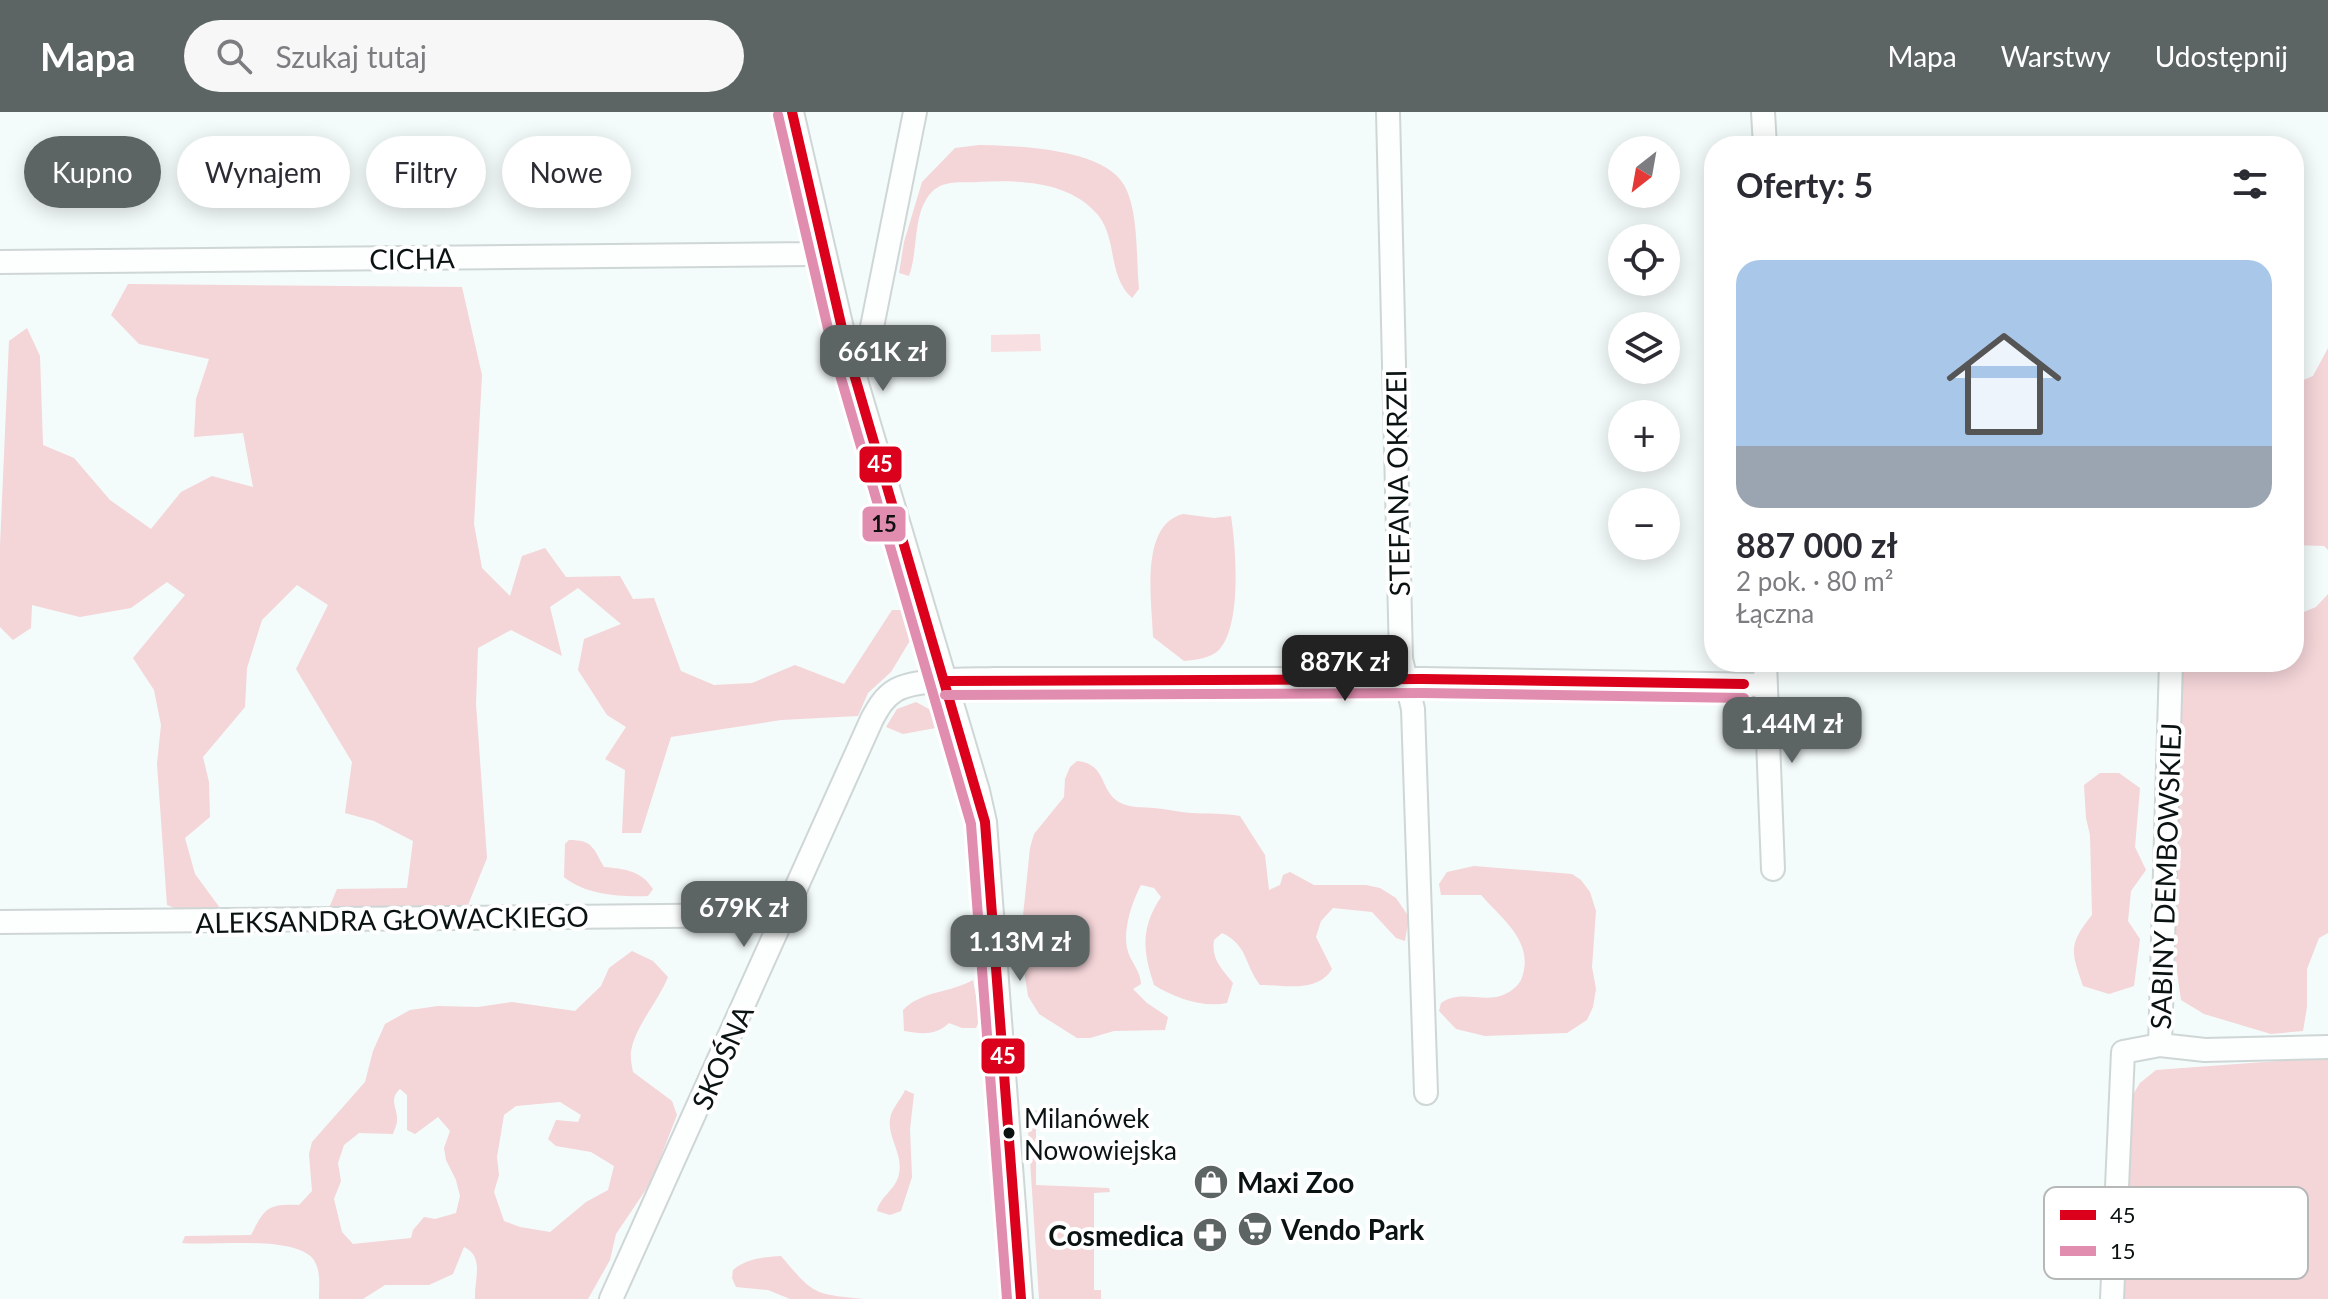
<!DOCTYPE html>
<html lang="pl">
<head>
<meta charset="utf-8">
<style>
	:root { --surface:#fff; --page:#f7f7f7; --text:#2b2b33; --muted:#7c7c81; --accent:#5d6464 }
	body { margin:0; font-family:Lato,sans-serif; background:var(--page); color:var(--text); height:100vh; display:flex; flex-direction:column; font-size:30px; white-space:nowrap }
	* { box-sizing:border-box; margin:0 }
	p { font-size:26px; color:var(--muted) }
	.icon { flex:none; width:44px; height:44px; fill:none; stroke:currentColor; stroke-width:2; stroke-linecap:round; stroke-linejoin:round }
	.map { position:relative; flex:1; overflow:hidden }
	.sheet { position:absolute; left:1704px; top:24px; width:600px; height:536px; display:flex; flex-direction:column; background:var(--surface); border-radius:32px; box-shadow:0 4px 20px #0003 }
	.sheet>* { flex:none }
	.banner { position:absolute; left:24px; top:24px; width:760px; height:72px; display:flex; gap:16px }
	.needle { width:52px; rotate:211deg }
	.buttons { position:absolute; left:1608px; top:24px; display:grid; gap:16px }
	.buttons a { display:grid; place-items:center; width:72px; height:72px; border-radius:50%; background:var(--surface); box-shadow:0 4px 20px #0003; font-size:40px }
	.price { position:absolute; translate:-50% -68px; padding:0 18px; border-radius:16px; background:var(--accent); color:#fff; font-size:26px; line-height:52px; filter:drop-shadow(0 2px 4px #0008) }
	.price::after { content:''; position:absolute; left:50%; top:48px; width:24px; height:18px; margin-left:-12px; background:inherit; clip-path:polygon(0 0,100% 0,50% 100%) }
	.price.on { background:#222; color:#fff }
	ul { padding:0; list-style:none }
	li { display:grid; align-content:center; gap:16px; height:424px; padding:0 32px }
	li span { display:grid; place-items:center; height:248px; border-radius:24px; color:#555 }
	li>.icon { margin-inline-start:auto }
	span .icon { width:144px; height:144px; fill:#fffc; stroke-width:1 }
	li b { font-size:34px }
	h2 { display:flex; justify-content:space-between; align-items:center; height:96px; padding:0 32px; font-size:34px }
	.tag { padding:0 28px; border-radius:36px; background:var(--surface); box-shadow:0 4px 20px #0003; font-size:28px; line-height:72px }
	.tag.on { background:var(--accent); color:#fff }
	header { display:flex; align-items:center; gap:48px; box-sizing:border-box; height:112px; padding:0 40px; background:var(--accent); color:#fff }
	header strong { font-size:38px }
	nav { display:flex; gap:44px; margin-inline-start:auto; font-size:28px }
	.search { width:560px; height:72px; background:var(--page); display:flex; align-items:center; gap:20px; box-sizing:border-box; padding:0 28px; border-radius:44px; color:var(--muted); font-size:30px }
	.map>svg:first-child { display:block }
	.green { fill:#f4d5d8; fill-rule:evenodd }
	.water { fill:#f8e0e2 }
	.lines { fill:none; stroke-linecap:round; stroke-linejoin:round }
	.minor-casing { stroke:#cfd6d6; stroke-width:26 }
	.minor { stroke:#fdfefe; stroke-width:22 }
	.bus-1-casing { stroke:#fff; stroke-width:16 }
	.bus-2-casing { stroke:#fff; stroke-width:16 }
	.bus-1 { stroke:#db011c; stroke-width:10 }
	.bus-2 { stroke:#e18daf; stroke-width:10 }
	.bus-dot { fill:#0b1212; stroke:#fff; stroke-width:3 }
	.labels { text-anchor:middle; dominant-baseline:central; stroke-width:8; stroke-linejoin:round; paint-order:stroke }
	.bus-label { font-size:26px; fill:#0b1212; stroke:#fff; text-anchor:start }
	.street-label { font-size:28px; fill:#0b1212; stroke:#fff }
	.poi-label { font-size:28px; font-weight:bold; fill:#0b1212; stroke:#fff; text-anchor:start }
	.key { fill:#fff; stroke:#b6b8b8; stroke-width:2 }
	.key-label { font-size:22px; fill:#0b1212 }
	.line-badge { stroke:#fff; stroke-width:3 }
	.badge-label { font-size:22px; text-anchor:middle; font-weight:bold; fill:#fff }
	.pale-badge-label { font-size:22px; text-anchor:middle; font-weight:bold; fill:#111 }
</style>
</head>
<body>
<header>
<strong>Mapa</strong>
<div class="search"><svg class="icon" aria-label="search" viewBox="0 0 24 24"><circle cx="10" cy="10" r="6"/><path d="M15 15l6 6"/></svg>Szukaj tutaj</div>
<nav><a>Mapa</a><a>Warstwy</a><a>Udostępnij</a></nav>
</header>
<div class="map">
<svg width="2328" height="1187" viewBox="0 0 2328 1187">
	<rect width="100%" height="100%" fill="#f4fbfb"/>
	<path class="green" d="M979,33C1017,34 1103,36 1124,73C1139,99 1136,147 1139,177L1132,186C1107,163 1118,128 1098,103C1069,68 1017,68 977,70C958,71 939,67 927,86C913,107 918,140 909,164L899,161L904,130L922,70L955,36Z
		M128,172L462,175L482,263L474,412L482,456L510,484L522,444L545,436L566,465L620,464L633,487L654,486L681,559L714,573L752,571L795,553L844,572L892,498H907L914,522L891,560L868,581L858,604L781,608L671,625L641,721H622L625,658L605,647L626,615L607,603L578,558L584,527L621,512L578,476L550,495L562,544L511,518L478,536L476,592L487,746L464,803L329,796L337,777L407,776L413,729L374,709L345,701L352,650L296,557L328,493L297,473L262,508L247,556L245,595L203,645L209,670L210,705L185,726L195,762L220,796L204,808L167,793L157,652L161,613L154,578L133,546L185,483L167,470L131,496L80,505L32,493L31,516L13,528L0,515V434L9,229L27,216L40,244L43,333L74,346L110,388L151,417L181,380L212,364L253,375L243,321L194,325L196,287L209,247L139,232L111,203Z
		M2328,236V438L2324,434L2294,433V272L2313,264Z
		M1183,402L1214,406L1231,404C1236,436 1242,513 1219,538C1211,546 1195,548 1184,549L1153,525C1152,490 1139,413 1183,402Z
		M2328,482V821L2319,826L2307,857V895L2303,919L2271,922L2204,902L2181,888L2174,838L2165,734L2181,631L2182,556V550H2294V504L2316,495Z
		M916,590L938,602L941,615L903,622L886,615L897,597Z
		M1077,649C1109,652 1098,682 1123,692C1133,696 1143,695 1154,696C1166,697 1178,700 1191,701C1208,702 1223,701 1240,704L1265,743L1269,778L1280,773L1283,763L1290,760L1314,773H1366L1380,776L1396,786L1409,805L1405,829L1396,826L1372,800L1333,796L1321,809L1316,825L1332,857C1317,881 1286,873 1260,873C1244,852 1248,833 1222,821L1214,828C1211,847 1221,856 1233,871L1227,891C1203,896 1175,886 1154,873C1143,839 1140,817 1161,785L1154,776L1141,773C1132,790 1123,817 1127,836C1130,850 1140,857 1141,872L1133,877L1147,891L1168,905L1165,918L1114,919L1090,926H1077L1039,902L1028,884L1020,833L1030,736L1034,722L1064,685L1065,667L1070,655Z
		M2100,661H2119L2140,676L2135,735L2146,758L2131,779L2128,809L2140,827L2134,874L2109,882L2083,874C2071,839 2068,833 2092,803L2090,723L2086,706L2084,673Z
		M569,728C593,728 593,736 604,755C624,757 641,758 653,777L648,784C622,785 585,783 564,765L565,732Z
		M1474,754L1572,762L1581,768L1590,780L1596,799L1592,855L1596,877L1593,895L1587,908L1567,921L1485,924L1456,917L1439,899L1441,891C1458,879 1476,888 1496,885C1505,884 1517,876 1521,868C1536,831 1503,808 1481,783H1441L1439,772L1447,760Z
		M632,839L653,849L668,865C659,888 634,916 631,940C630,946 632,954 633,960L672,989L677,1003L651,1070L616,1122L610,1148L588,1187H475C474,1167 485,1145 464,1135L453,1162L429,1173H385L363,1187H319C319,1175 321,1161 315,1150C301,1122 211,1134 182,1131L185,1124L251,1123C265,1096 267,1092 299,1093L312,1079L309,1042L312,1030L365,970L373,939L385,912L410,898L438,894L478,895L512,890L575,899L601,874L609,856ZM400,977L407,983V1018L415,1022L438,1005L450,1019L444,1036L446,1048L456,1068L460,1084L456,1101L435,1107L424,1105L413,1118L411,1126L353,1132L342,1120L334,1087L341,1069L338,1051L344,1033L359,1021L393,1022C394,1018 397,1013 397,1009C398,996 388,988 400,977ZM560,990L581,1003L578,1010L556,1008L548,1027L556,1034L591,1040L614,1054L608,1078L586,1090L550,1120L520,1115L504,1109L494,1080L499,1063L497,1045L504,1003L516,994Z
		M973,868L980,907L976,916H962L949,911C935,924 922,922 904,919L903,898C921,879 950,881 973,868Z
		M2319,946L2328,948V1187H2121L2129,989L2140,971L2156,958Z
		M905,978L914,982L910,1017L912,1065L901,1099L890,1103L877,1099C880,1084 896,1078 899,1062C904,1040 883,1021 892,1000C896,992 902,985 905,978Z
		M1033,998L1039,999L1042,1003L1043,1012H1036V1073L1109,1076L1110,1080L1094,1081V1178H1101V1187H1039L1027,1001Z
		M781,1144C814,1183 813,1182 864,1187H790L768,1178L736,1175L732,1166L733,1158C746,1147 763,1145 781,1144Z"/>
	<path class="water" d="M991,223L1040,222L1041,239L991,240Z"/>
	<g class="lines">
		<g class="minor-casing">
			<path id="minor" d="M792,0L847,238L978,679L985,710L1021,1187
				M1388,0L1401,547L1413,597L1426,981
				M1763,0L1765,34
				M0,150L811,142L824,139
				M847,238L861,234L870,225L915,0
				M1765,550L1773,757
				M0,810L775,803L783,806
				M2160,933L2205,938L2328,935
				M611,1187L872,607C878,596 884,585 896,578C917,566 970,568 995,567H1423L1765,573
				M2112,1187L2123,940L2160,933L2171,550"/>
		</g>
		<use href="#minor" class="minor"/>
		<g class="bus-1-casing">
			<path id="bus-1" d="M792,0L847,238L985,710L1021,1187
				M945,569L1423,567L1744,572"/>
		</g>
		<g class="bus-2-casing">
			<path id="bus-2" d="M778,3L834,242L971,712L1007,1187
				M945,583L1423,581L1744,586"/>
		</g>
		<use href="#bus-1" class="bus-1"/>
		<use href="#bus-2" class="bus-2"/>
	</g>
	<defs>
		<g id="shop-disc" transform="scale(1.8)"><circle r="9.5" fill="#5d6464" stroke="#fff"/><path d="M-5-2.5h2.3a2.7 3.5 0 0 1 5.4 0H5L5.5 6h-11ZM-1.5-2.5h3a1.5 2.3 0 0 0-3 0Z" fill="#fff"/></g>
		<g id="supermarket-disc" transform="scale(1.8)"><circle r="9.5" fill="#5d6464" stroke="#fff"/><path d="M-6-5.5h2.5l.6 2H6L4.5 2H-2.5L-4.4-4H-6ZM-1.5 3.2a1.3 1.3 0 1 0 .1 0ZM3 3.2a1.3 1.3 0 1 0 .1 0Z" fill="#fff"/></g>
		<g id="pharmacy-disc" transform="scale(1.8)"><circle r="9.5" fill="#5d6464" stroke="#fff"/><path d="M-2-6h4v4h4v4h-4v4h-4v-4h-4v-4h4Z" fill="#fff"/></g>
	</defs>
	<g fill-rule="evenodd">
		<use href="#shop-disc" x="1211" y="1070"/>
		<use href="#supermarket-disc" x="1255" y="1117"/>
		<use href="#pharmacy-disc" x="1210" y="1123"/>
	</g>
	<circle class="bus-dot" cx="1009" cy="1021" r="7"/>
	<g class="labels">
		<g class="bus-label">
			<text x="1024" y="1006">Milanówek<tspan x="1024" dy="32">Nowowiejska</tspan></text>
		</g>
		<g class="street-label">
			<text transform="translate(412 146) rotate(-1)">CICHA</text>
			<text transform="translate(1397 371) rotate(-91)">STEFANA OKRZEI</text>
			<text transform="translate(2165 764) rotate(-88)">SABINY DEMBOWSKIEJ</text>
			<text transform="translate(392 807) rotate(-1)">ALEKSANDRA GŁOWACKIEGO</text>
			<text transform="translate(722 945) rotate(-66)">SKOŚNA</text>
		</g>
		<g class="poi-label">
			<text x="1237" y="1070">Maxi Zoo</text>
			<text x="1281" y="1117">Vendo Park</text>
			<text x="1184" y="1123" text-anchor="end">Cosmedica</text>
		</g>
	</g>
	<rect x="2044" y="1075" width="264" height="92" rx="12" class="key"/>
	<rect x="2060" y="1098" width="36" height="10" fill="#db011c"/>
	<rect x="2060" y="1134" width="36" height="10" fill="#e18daf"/>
	<g class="key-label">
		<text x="2110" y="1111">45</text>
		<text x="2110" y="1147">15</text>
	</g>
	<g class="line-badge">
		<rect x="858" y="333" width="45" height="39" rx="8" fill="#db011c"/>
		<rect x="861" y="393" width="46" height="38" rx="8" fill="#e18daf"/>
		<rect x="980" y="925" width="46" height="38" rx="8" fill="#db011c"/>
	</g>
	<g class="badge-label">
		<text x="880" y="360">45</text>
		<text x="1003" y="952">45</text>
	</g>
	<g class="pale-badge-label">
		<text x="884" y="420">15</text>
	</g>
</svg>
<div class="buttons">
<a><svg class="needle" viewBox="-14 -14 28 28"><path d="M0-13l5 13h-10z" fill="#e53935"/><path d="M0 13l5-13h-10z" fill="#7c7c81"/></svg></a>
<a><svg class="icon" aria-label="locate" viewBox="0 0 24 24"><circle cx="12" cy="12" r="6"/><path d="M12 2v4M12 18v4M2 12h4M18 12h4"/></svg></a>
<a><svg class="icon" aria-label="layers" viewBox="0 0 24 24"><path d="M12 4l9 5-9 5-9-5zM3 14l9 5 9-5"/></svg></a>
<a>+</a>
<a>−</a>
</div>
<b class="price" style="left:883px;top:281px">661K zł</b>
<b class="price on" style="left:1345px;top:591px">887K zł</b>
<b class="price" style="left:1792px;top:653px">1.44M zł</b>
<b class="price" style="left:744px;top:837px">679K zł</b>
<b class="price" style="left:1020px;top:871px">1.13M zł</b>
<div class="banner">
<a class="tag on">Kupno</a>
<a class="tag">Wynajem</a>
<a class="tag">Filtry</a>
<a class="tag">Nowe</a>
</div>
<section class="sheet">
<h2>Oferty: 5<svg class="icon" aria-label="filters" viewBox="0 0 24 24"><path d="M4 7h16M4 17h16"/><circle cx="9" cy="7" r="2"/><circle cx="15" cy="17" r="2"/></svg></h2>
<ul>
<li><span style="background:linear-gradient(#a9c7e8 75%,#9aa5b1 0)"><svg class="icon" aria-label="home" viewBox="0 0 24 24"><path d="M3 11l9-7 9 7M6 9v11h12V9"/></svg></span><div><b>887 000 zł</b><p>2 pok. · 80 m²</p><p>Łączna</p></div></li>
</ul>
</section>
</div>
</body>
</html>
